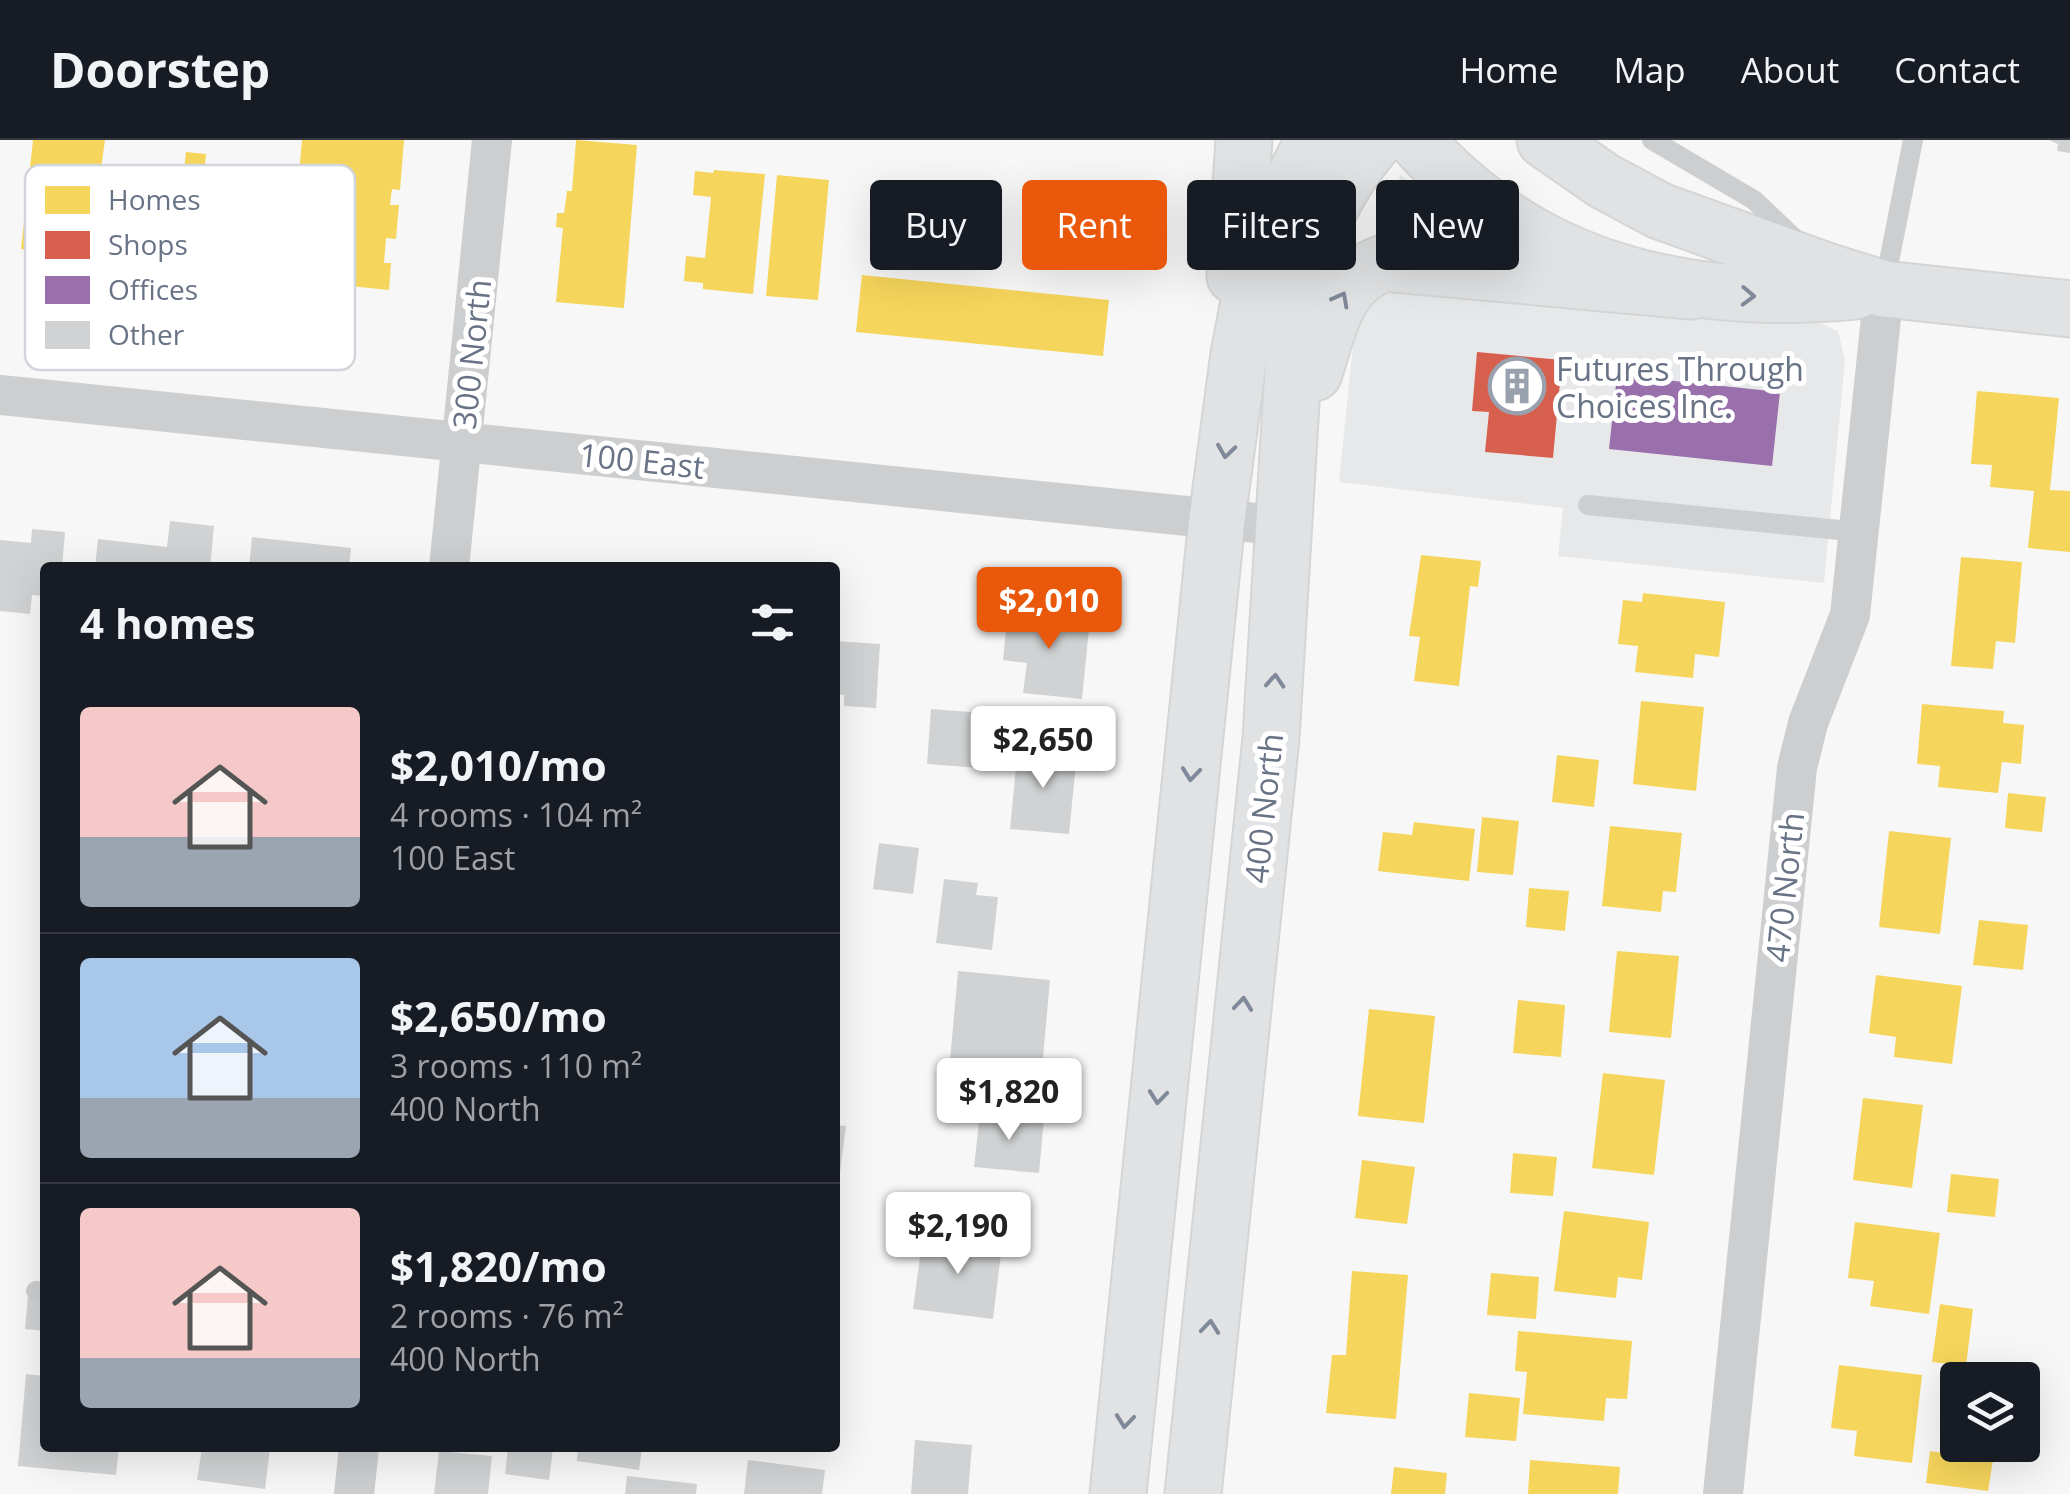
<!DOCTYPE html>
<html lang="en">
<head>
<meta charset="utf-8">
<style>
	:root { --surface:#171b24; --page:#242831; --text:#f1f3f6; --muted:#9ea1a6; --line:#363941; --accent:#ea580c }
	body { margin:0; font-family:"Open Sans",sans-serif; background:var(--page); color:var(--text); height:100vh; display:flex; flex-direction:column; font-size:38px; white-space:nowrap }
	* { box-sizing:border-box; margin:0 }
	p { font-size:32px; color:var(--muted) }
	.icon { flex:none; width:55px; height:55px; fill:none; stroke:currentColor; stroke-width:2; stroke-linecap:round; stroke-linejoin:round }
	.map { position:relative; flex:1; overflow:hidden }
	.side { position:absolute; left:40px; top:422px; width:800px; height:890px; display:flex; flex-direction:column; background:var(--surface); border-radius:10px; box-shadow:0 10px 40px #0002 }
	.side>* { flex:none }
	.guide { position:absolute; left:870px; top:40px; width:950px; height:90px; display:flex; gap:20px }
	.fabs { position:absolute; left:1940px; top:1222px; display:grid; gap:20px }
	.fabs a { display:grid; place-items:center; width:100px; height:100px; border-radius:10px; background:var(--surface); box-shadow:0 10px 40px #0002; font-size:50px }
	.price { position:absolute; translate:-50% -85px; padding:0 22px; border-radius:10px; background:#fff; color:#222; font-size:32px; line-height:65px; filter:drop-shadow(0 2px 5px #0008) }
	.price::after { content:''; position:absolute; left:50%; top:60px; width:30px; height:22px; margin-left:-15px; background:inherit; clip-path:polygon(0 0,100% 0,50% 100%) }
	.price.current { background:var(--accent); color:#fff }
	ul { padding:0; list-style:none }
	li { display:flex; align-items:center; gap:30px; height:250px; padding:0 40px }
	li+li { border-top:2px solid var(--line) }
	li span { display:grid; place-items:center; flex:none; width:280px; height:200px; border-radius:10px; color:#555 }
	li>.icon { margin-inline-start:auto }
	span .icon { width:120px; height:120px; fill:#fffc; stroke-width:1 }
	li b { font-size:42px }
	h2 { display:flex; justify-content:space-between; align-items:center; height:120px; padding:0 40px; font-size:42px }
	.pill { padding:0 35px; border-radius:10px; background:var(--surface); box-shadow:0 10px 40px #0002; font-size:35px; line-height:90px }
	.pill.current { background:var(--accent); color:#fff }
	header { display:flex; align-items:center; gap:60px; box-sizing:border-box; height:140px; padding:0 50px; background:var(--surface); border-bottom:2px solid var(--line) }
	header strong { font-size:48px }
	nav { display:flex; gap:55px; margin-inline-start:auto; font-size:35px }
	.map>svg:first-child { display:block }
	.built { fill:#e7e8e9 }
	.green { fill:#e6eae5 }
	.homes { fill:#f6d55c }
	.shops { fill:#d6604d }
	.offices { fill:#9970ab }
	.building { fill:#d0d2d3 }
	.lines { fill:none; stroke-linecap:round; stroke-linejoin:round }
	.secondary-casing { stroke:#d4d5d6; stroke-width:59 }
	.service { stroke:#cdced0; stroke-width:20 }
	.minor { stroke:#cdced0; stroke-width:40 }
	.secondary { stroke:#e1e2e3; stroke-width:55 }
	.oneway { stroke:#808999 }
	.labels { text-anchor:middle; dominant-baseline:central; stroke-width:10; stroke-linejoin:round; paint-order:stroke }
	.street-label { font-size:32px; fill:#687386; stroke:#fff }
	.poi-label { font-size:32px; fill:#687386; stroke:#fff; text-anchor:start }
	.key { fill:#fff; stroke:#d2d5db; stroke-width:2.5 }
	.key-label { font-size:28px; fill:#687386 }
</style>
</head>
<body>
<header>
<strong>Doorstep</strong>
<nav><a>Home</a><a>Map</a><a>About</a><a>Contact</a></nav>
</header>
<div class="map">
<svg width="2070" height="1354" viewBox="0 0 2070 1354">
	<rect width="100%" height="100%" fill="#f7f7f7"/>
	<path class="built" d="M1415,138L1815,181L1838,191L1845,220L1824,443L1558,416L1563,368L1339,342L1357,166Z"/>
	<path class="green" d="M1400,34L1471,95L1472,97L1395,89L1391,84Z"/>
	<path class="homes" d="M33,0H105L89,116L21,109Z
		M302,0H404L400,50L392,49L390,65H399L396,99L386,98L384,123H391L389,150L340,145L342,135L310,132L317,61L297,58Z
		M576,0L637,5L624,168L556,162L563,88L556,87L557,73H564L567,51H572Z
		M186,12L206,14L204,36L240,40L232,106L216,105L208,112L175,108Z
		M714,30L765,34L753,154L703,149V143L684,141L686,116L705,118L711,57L693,55L695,31L713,33Z
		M777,35L829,40L818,160L766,156Z
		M862,135L1109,160L1103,216L856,192Z
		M1977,251L2059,258L2050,350L2070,351V412L2028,408L2034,351L1990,347L1992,325L1971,324Z
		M1421,415L1481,421L1478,447L1470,446L1459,546L1414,541L1420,497L1409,496Z
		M1961,417L2022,422L2015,503L1996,501L1993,529L1951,526Z
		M1643,453L1725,462L1719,517L1695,514L1693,538L1635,532L1638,506L1618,504L1623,460L1642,462Z
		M1641,561L1704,567L1696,651L1633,644Z
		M1922,564L2004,571L2003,583L2024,585L2021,624L2002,622L1998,653L1938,647L1940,626L1917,624Z
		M1557,615L1599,620L1594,667L1552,662Z
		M2008,653L2046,657L2042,692L2005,688Z
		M1482,677L1519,681L1513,735L1477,732Z
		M1414,682L1475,689L1469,741L1378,731L1383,692L1412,695Z
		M1610,686L1682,693L1676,752L1663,751L1661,772L1602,766Z
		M1889,691L1951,698L1940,794L1879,787Z
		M1529,748L1569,751L1565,791L1526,787Z
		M1979,780L2028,785L2023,830L1973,825Z
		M1617,811L1679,816L1671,898L1609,892Z
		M1876,835L1962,846L1952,924L1894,917L1896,897L1869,893Z
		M1518,860L1565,865L1561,917L1513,913Z
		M1369,869L1435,876L1424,983L1358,976Z
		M1603,933L1665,940L1654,1035L1592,1028Z
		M1863,958L1923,965L1912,1048L1853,1040Z
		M1513,1013L1557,1017L1553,1056L1510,1053Z
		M1362,1020L1415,1027L1407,1084L1355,1078Z
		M1951,1034L1999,1039L1995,1077L1947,1072Z
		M1564,1071L1649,1082L1642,1140L1618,1137L1616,1158L1554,1151Z
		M1855,1082L1940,1093L1929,1174L1870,1166L1874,1141L1848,1138Z
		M1352,1131L1408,1135L1396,1279L1326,1273L1332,1215H1346Z
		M1491,1133L1539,1137L1536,1179L1487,1175Z
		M1940,1164L1973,1169L1966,1226L1932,1222Z
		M1518,1191L1632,1201L1627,1259L1606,1258L1604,1281L1523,1274L1527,1232L1515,1231Z
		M1839,1225L1922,1235L1912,1323L1854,1316L1857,1291L1831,1288Z
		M1469,1253L1520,1258L1516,1301L1465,1297Z
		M1930,1311L1993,1320L1988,1351L1926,1343Z
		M1530,1320L1620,1327L1618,1354H1528Z
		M1394,1327L1447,1333L1445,1354H1391Z"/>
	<path class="shops" d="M1477,212L1562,220L1553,318L1485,312L1489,272L1472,271Z"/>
	<path class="offices" d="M1617,235L1780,252L1772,326L1609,309Z"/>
	<path class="building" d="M2049,0H2070V13L2057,11L2058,4Z
		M170,381L214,386L210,428H95L98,399L167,407Z
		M32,389L65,392L62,428H45V456L32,455L30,474L0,471V400L31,403Z
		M252,397L351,408L349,428H249Z
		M1008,470L1090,479L1082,559L1023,553L1027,523L1003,520Z
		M835,501L880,504L876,568L844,566V555L835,554Z
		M931,569L983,573L980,628L927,624Z
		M1018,607L1077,613L1069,694L1010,689Z
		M879,703L919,708L913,754L873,749Z
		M944,739L978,743L976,755L998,757L992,810L936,803Z
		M958,831L1050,840L1041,940L949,932Z
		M980,973L1044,979L1039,1033L974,1027Z
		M835,985L846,986L838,1048H835Z
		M923,1095L1002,1105L993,1179L913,1169Z
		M28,1156L45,1158V1191L25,1189Z
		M26,1234L45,1236V1308H119L116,1335L18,1326Z
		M915,1300L972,1305L968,1354H911Z
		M202,1308H270L265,1349L197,1340Z
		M508,1308H553L549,1340L505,1334Z
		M578,1308H642L639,1330L577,1321Z
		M439,1311L492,1316L488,1354H434Z
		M748,1320L825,1330L822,1354H744Z
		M627,1336L697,1344L696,1354H625Z"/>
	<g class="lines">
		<g class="secondary-casing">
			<path id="secondary" d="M1416,0C1531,132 1688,167 1856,151
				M1545,0L1604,41L1660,71L1829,132L1884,149L2070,169
				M1235,136L1244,0
				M1314,233C1328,190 1335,140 1384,123L1691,151
				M1118,1354L1217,379L1239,214L1256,125L1269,87L1314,0
				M1193,1354L1271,598L1296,180C1306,112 1330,52 1376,0"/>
		</g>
		<path class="service" d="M1652,0L1754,60L1799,103
			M1884,147L1913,0
			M1588,365L1860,392
			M36,1151L45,1152"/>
		<path class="minor" d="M0,255L1285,386
			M449,428L492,0
			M354,1354L359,1308
			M1723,1354L1797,628L1808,583L1850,475L1884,149"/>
		<use href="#secondary" class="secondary"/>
	</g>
	<defs><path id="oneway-chevron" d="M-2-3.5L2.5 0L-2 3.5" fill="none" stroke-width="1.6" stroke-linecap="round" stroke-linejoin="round" transform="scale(2.5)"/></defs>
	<g class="oneway">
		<use href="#oneway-chevron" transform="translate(1748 156) rotate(2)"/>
		<use href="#oneway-chevron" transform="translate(1341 159) rotate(-62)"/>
		<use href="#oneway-chevron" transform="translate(1226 311) rotate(98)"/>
		<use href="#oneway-chevron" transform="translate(1275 541) rotate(-86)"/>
		<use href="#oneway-chevron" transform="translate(1191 634) rotate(96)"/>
		<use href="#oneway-chevron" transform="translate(1243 864) rotate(-84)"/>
		<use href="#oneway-chevron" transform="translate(1158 957) rotate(96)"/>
		<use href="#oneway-chevron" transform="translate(1210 1187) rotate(-84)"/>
		<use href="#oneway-chevron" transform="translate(1125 1281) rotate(96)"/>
	</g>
	<defs>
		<g id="building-ring" transform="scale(2.875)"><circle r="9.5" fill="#fff" stroke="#9aa1ae" stroke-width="1.5"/><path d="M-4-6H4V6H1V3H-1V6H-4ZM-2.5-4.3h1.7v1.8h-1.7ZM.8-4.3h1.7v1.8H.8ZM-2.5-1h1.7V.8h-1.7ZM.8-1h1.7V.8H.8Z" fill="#9aa1ae"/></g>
	</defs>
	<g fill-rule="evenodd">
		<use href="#building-ring" x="1517" y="246"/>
	</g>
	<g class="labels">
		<g class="street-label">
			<text transform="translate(471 214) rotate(-84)">300 North</text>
			<text transform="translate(642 320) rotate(6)">100 East</text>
			<text transform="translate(1263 668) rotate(-84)">400 North</text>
			<text transform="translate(1784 747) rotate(-84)">470 North</text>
		</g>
		<g class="poi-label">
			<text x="1556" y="228">Futures Through<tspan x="1556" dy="37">Choices Inc.</tspan></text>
		</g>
	</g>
	<rect x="25" y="25" width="330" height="205" rx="15" class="key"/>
	<rect x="45" y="46" width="45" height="28" fill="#f6d55c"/>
	<rect x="45" y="91" width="45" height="28" fill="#d6604d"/>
	<rect x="45" y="136" width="45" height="28" fill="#9970ab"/>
	<rect x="45" y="181" width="45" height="28" fill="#d0d2d3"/>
	<g class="key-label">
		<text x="108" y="70">Homes</text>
		<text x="108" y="115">Shops</text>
		<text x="108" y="160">Offices</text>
		<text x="108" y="205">Other</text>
	</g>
</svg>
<div class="fabs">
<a><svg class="icon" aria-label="layers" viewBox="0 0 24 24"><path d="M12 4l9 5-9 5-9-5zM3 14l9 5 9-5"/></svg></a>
</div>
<b class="price current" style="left:1049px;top:512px">$2,010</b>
<b class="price" style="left:1043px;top:651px">$2,650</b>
<b class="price" style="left:1009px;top:1003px">$1,820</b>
<b class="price" style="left:958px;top:1137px">$2,190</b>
<div class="guide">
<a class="pill">Buy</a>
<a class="pill current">Rent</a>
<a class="pill">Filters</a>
<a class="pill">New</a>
</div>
<section class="side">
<h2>4 homes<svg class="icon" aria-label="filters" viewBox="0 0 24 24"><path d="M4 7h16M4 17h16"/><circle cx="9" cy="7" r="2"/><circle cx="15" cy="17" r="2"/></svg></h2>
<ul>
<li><span style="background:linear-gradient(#f6c9c9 65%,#9aa5b1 0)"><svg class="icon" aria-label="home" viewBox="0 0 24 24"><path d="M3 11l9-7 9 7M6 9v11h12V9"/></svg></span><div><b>$2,010/mo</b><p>4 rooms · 104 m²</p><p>100 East</p></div></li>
<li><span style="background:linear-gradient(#a9c7e8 70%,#9aa5b1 0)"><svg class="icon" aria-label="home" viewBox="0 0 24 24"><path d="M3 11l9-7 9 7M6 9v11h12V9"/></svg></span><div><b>$2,650/mo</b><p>3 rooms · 110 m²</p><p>400 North</p></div></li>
<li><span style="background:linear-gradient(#f6c9c9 75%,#9aa5b1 0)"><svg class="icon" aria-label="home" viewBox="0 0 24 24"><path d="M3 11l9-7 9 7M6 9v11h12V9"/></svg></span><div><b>$1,820/mo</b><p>2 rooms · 76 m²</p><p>400 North</p></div></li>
</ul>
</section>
</div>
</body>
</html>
